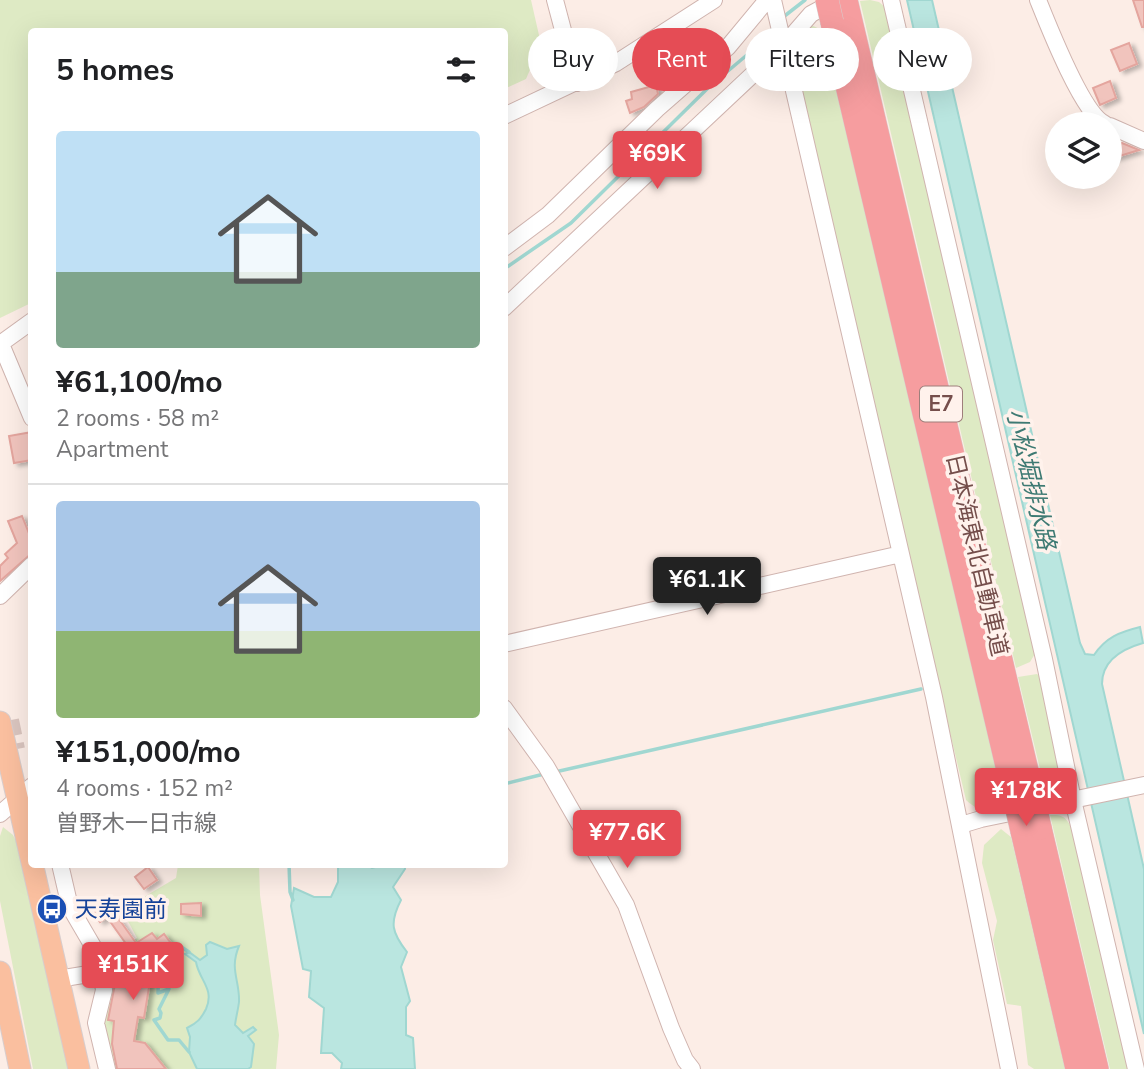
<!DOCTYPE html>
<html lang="en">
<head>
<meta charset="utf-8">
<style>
	:root { --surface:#fff; --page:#f2f2f2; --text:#202124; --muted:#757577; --line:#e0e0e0; --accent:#e54c55 }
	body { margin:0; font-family:"Nunito Sans","Noto Sans JP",sans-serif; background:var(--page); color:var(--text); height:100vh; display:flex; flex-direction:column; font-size:26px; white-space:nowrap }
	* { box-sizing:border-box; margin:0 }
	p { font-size:23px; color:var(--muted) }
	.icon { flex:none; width:38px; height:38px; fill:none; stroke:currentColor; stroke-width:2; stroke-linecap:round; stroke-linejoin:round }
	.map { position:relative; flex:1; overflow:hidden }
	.sheet { position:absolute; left:28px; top:28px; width:480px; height:840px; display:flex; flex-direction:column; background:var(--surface); border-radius:7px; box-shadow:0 7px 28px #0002 }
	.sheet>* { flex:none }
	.banner { position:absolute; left:528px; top:28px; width:509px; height:63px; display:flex; gap:14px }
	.controls { position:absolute; left:1045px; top:112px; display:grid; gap:14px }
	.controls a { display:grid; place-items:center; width:77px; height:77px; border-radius:50%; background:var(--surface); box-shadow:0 7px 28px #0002; font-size:35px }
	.price { position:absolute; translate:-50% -60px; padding:0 16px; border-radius:7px; background:var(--accent); color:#fff; font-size:23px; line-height:46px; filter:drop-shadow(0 2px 4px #0008) }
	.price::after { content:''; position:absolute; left:50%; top:42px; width:21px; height:16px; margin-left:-10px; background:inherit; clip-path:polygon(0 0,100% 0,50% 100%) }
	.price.on { background:#222; color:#fff }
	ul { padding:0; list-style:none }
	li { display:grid; align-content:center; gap:14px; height:371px; padding:0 28px }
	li+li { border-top:2px solid var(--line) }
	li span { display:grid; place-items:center; height:217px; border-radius:7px; color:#555 }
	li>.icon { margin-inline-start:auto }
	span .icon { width:126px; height:126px; fill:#fffc; stroke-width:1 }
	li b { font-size:30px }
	h2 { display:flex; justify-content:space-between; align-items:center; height:84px; padding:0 28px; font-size:30px }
	.chip { padding:0 24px; border-radius:32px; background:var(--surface); box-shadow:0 7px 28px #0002; font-size:24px; line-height:63px }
	.chip.on { background:var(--accent); color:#fff }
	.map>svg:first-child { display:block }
	.green { fill:#deeac4 }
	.water { fill:#bae6e0; stroke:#a0d7d1; stroke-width:2 }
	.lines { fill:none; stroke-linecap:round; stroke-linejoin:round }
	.stream { stroke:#a0d7d1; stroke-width:3.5 }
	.building { fill:#f1c4bd; stroke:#e4a59e; stroke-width:2; filter:url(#shadow) }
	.minor-tunnel { stroke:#dac5bf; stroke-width:16; stroke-dasharray:16 8; stroke-linecap:butt }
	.minor-casing { stroke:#d0b4af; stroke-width:18 }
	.major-casing { stroke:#d8cdcd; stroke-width:23 }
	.highway-casing { stroke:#d8cdcd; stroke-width:24 }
	.minor { stroke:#fff; stroke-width:16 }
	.major { stroke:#fabf9f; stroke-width:21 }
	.highway { stroke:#f69d9f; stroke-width:23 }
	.highway-bridge-casing { stroke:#d8cdcd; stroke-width:24; stroke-linecap:butt }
	.highway-bridge { stroke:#f69d9f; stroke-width:23 }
	.labels { text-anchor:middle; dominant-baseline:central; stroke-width:7; stroke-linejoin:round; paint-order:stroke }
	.shield { fill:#fff2ec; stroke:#9e7f7b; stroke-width:2 }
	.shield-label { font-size:21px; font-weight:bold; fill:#754e4b }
	.street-label { font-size:23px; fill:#754e4b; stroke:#fff2ec }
	.transit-label { font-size:23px; fill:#164399; stroke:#fff2ec; text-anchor:start }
	.water-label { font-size:24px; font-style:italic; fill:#3e7a73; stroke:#fff2ec }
</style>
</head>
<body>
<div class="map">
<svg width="1144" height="1069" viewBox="0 0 1144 1069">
	<defs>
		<filter id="shadow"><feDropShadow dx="4.5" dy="2.5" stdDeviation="2" flood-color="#0004"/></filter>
	</defs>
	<rect width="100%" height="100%" fill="#fcede6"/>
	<path class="green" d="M0,0H531L541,44L526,79L504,89V32H32L31,303L0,318Z
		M870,0L879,2L886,8L1036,652L1030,662L1016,668L860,1Z
		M811,25L822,30L1002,795L997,806C982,811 977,810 966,800L790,58L794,41Z
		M1037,674L1043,679L1063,782C1061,792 1055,792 1046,794L1018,677Z
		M1050,815C1069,814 1066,822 1077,835L1132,1069H1110Z
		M3,827L13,835L21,851L68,1069H33L0,901V836Z
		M1001,829L1011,837L1065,1069H1034L1028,1065L1021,1006L1007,1004L993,940L997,921L982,863L984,845Z
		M178,865H259L260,895L279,1035L276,1069H111L102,1031L118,952L137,938L122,910L176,878Z"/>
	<path class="water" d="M907,0H932L1080,643L1085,654L1094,655C1106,637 1120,632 1140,627L1143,643C1122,649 1102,660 1102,684L1144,869V1034Z
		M338,865H367L372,868L383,865H405V869L393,887L401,900C389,923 392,933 407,952L401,967L410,1001L406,1007V1035L413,1038L415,1069H341L342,1063L332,1053H321L324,1008L309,997L311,971L303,969L291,906L294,888L314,897H331L338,882Z
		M210,942L227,949L239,946C229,970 240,980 239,1002C238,1010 236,1017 235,1025L243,1033L253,1027L256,1030L248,1036L254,1044L251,1067L248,1069H197L189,1052L190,1037L187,1028C197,1023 201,1019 206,1009C215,989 199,980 196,962L185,954L189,952L200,960L207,955L206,945Z"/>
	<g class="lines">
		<path class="stream" d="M782,18L805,0
			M504,269L571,223L709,87L754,49L775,26
			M555,772L921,689
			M504,784L544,774
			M289,864L290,892L293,900
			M189,952L180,946L174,948L166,962L159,965L158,993L169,989L159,1009L161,1013L160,1018L154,1020L168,1040H179L189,1052"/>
	</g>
	<path class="building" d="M1133,0H1144V27H1142Z
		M1129,43L1137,64L1120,71L1111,50Z
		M1110,81L1116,98L1100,105L1093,88Z
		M656,85L658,94L644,107L630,113L626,101L632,99L631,92Z
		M1122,143L1139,150L1110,159V148Z
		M32,432V460L14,463L9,436Z
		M22,516L32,541V553L0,581V566L8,558L5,554L17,543L8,521Z
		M148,867L157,880L144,889L135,877Z
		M104,902L113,912L100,922L92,911Z
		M201,903V916L181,914V904Z
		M116,915L136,943L152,933L157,939L164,934L173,946L158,956L154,948L120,963L152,969L144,1018L138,1017L134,1041L145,1043L166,1069H117L112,1044L114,1021L108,1020L121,953L129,948L109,920Z"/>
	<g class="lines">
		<path class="minor-tunnel" d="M11,720L17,749"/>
		<g class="minor-casing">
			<path id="minor" d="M555,0L577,83
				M773,0L934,697L1009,1069
				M891,0L1044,659L1073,800L1136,1069
				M1038,0C1048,25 1083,114 1105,124
				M504,116L616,63L714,0
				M1110,126L1144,141
				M504,248L548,215L657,109L728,47L767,0
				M504,308L784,45L811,14L835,1
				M0,344L32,321
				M1,344L32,418
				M0,596L32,565
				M504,644L901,554
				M504,708L546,766L626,905L671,1028L685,1060L692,1069
				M0,814L32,786
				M961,825L981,819L1144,785
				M60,864L70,907L98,955L104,990L96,1023L107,1069
				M58,979L101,972"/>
		</g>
		<g class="major-casing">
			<path id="major" d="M0,722L79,1069
				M0,972L20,1069"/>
		</g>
		<g class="highway-casing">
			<path id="highway" d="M846,0L1032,792
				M832,22L1014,796
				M1040,828L1097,1069
				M1022,831L1077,1069"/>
		</g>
		<use href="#minor" class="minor"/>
		<use href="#major" class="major"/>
		<use href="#highway" class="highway"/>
		<g class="highway-bridge-casing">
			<path id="highway-bridge" d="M827,0L832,22
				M1032,792L1040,828
				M1014,796L1022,831"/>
		</g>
		<use href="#highway-bridge" class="highway-bridge"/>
	</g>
	<defs>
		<g id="bus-disc" transform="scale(1.575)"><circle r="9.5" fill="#1a4fb4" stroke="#fff2ec"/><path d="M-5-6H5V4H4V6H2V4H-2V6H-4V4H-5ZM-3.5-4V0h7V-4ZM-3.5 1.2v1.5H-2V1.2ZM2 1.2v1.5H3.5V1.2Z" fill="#fff"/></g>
	</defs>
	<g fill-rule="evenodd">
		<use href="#bus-disc" x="52" y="909"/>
	</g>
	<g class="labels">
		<rect class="shield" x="920" y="386.5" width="42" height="35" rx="5"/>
		<g class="shield-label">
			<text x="941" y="404">E7</text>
		</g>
		<g class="street-label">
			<text transform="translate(977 555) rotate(77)">日本海東北自動車道</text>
		</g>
		<g class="transit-label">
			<text x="75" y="909">天寿園前</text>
		</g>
		<g class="water-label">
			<text transform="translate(1031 479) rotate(77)">小松堀排水路</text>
		</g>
	</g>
</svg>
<div class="controls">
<a><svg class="icon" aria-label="layers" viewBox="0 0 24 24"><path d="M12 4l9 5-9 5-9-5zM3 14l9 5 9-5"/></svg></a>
</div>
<b class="price" style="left:657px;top:191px">¥69K</b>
<b class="price on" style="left:707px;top:617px">¥61.1K</b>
<b class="price" style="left:1026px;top:828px">¥178K</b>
<b class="price" style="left:627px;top:870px">¥77.6K</b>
<b class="price" style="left:133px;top:1002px">¥151K</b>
<div class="banner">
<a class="chip">Buy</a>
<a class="chip on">Rent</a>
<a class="chip">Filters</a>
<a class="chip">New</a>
</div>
<section class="sheet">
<h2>5 homes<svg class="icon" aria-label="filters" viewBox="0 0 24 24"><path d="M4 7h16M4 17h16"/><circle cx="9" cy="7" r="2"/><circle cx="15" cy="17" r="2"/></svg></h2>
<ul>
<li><span style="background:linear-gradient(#bfe0f5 65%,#7fa58c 0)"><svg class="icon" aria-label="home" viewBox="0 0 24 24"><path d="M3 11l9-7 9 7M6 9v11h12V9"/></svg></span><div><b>¥61,100/mo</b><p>2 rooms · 58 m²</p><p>Apartment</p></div></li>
<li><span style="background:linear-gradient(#a9c7e8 60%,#8fb573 0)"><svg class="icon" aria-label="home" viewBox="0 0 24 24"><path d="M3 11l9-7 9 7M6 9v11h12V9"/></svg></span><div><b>¥151,000/mo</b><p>4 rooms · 152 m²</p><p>曽野木一日市線</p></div></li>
</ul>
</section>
</div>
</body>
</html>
